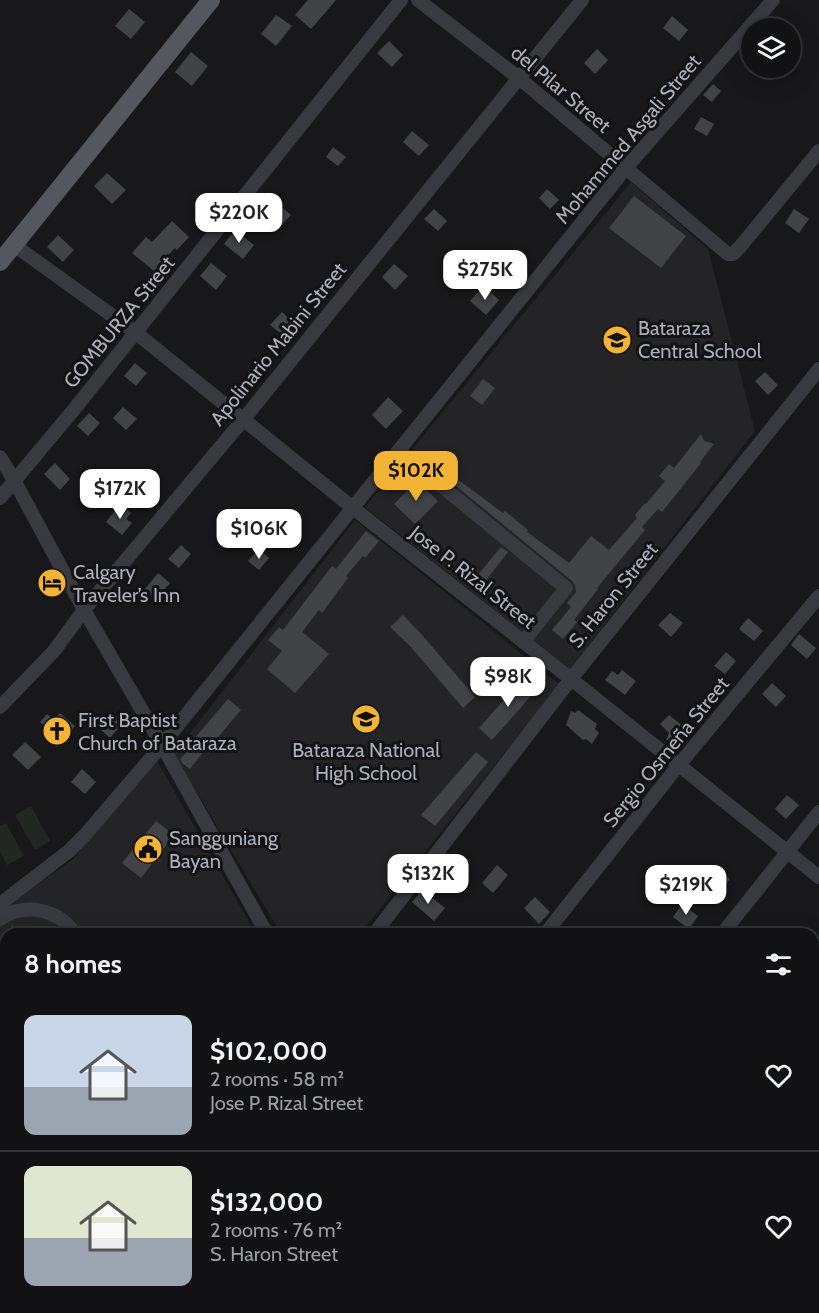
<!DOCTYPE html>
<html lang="en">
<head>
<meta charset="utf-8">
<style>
	:root { --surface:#121214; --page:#1b1b1d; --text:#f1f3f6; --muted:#9c9ea0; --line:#313234; --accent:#f3b436 }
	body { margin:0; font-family:Cabin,sans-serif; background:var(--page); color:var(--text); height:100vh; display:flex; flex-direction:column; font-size:22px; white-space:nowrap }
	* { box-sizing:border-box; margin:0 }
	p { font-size:20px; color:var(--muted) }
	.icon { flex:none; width:33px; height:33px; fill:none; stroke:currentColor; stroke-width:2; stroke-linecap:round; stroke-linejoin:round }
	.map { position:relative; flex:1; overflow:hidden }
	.details { position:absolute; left:0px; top:928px; width:819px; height:386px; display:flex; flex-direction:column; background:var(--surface); border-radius:18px 18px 0 0; box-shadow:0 6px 24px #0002,0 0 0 2px var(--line) }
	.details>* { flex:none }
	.controls { position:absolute; left:741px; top:18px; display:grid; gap:12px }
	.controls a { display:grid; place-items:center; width:60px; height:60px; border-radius:50%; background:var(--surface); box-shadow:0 6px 24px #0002,0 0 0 2px var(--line); font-size:30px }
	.price { position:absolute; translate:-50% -51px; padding:0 14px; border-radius:12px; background:#fff; color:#222; font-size:20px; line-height:39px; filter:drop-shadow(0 2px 3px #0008) }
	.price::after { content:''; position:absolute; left:50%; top:36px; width:18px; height:14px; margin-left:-9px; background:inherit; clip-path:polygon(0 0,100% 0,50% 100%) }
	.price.on { background:var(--accent); color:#111 }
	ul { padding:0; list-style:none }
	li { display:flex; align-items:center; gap:18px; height:150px; padding:0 24px }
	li+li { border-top:2px solid var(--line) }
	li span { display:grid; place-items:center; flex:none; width:168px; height:120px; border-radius:12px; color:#555 }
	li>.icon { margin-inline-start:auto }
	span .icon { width:72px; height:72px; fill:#fffc; stroke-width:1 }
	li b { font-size:26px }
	h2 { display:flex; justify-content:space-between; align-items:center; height:72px; padding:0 24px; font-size:26px }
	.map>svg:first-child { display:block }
	.built { fill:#242427 }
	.green { fill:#202821 }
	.building { fill:#424347 }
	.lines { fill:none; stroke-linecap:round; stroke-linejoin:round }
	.path { stroke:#3f4146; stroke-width:2; stroke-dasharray:3 4.5; stroke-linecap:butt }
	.minor { stroke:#393a3f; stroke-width:14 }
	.major { stroke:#55575e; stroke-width:18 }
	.labels { text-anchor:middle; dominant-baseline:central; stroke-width:6; stroke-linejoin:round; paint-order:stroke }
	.street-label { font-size:20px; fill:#aaafba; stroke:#131315 }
	.poi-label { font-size:20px; fill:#aaafba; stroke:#131315; text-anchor:start }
</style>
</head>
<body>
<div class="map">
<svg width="819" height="1313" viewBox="0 0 819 1313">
	<rect width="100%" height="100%" fill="#18181a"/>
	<path class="built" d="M631,182L708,249L755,431L569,670L365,507Z
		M355,520L559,684L360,934H281L174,754Z
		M157,761L256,934H6V1184L0,1186V910L71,861Z"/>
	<path class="green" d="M31,806L50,841L35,850L15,815Z
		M6,823L24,856L7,865L0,851V826Z"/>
	<path class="building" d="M308,0H336L311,29L295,15Z
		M129,9L145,22L131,39L115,26Z
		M276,15L292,26L276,46L261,34Z
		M672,16L688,30L679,41L663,28Z
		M389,41L403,55L392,67L377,53Z
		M597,49L608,60L595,74L584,63Z
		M191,52L208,66L192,86L175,72Z
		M713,84L721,91L712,102L703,95Z
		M701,117L714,124L707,136L694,129Z
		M412,131L429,145L419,156L403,142Z
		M333,147L346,157L338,166L326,157Z
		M107,173L126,190L112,204L94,186Z
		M547,189L559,200L550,209L539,198Z
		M634,196L686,236L661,268L609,228Z
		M271,198L291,215L281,226L262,209Z
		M434,209L447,221L438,231L424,219Z
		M794,209L809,219L799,233L785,223Z
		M172,221L189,237L177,250L175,248L154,271L132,253L146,237L152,242Z
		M235,230L254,245L243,259L224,244Z
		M58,235L74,250L63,262L47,247Z
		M211,263L227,276L216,290L200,276Z
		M394,264L408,276L395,290L382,277Z
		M484,286L499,300L486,315L470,301Z
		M282,312L295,323L284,336L270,325Z
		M135,363L147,373L136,386L124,376Z
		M765,372L778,385L768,395L755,381Z
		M483,379L495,388L482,405L470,396Z
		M388,397L403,411L386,429L372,415Z
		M123,407L137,419L126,430L113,418Z
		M89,413L100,423L88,436L77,426Z
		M701,434L704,441L714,444L700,462L701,463L662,512L658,509L642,527L645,530L597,588L598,589L574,620L577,622L563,639L552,630L571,607L567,603L576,592L575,585L572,581L423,459L428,453L460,481L503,513L505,511L528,530L527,532L569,563L591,536L609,550L637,518L635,515L645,503L646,504L665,481L659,476L669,464L674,468Z
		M55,463L70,479L60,490L44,474Z
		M417,481L438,501L415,524L394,504Z
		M120,504L131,513L126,519L132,523L122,535L106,522Z
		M366,531L379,541L365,558L363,556L346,576L348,578L322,613L319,610L302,632L329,654L295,693L267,669L282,651L268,640L279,627L283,630L332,566L336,569Z
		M181,545L191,554L179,568L168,559Z
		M501,547L508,552L484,583L476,577Z
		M259,549L269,558L259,570L248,561Z
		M158,573L170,583L156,599L145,589Z
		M670,613L683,623L671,637L658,625Z
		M403,615L423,636L475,697L463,708L411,647L390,627Z
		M748,618L763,631L754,641L739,629Z
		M799,634L816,648L807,659L791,645Z
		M726,652L736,661L725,674L714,666Z
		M622,670L636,681L625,695L605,680L612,671L618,675Z
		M525,676L538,688L492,740L479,728Z
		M772,683L786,696L776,707L762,694Z
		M228,699L241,710L213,743L211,742L190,769L182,763L180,760L190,747L188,746Z
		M578,710L597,724L595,729L599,733L592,744L586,739L583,740L566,725L571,711L575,713Z
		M60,713L75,726L57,747L42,734L47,728L40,722L47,714L54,720Z
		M113,713L124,722L110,738L100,729Z
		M669,715L689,731L679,743L676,742L672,744L670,740H666L669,733L660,724Z
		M25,742L41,757L28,770L12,755Z
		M476,752L488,762L435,826L421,815Z
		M82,769L96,782L85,794L71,782Z
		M787,795L799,805L786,819L775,809Z
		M156,821L174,835L141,878L122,863Z
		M497,865L508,875L493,893L482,883Z
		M714,865L730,879L720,891L703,877Z
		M422,890L445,908L434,921L412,902Z
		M535,897L550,912L539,924L524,908Z
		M682,904L698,916L689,929L673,917Z"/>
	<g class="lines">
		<path class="path" d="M12,926L16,934
			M0,980L6,976"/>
		<path class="minor" d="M418,0L519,78L728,254H733L740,247L819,151
			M14,245L135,332L353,508L571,679L819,877
			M399,451L566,588L523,642
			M0,457L14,480L84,610L162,745L267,934
			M0,498L76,407L401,0
			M0,707L54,651L84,610L243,420L582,0
			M0,904L69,851L85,835L162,745L625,169L773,0
			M0,919C25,902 59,909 75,934
			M374,934L571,679L819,369
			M545,934L678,766L819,596
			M722,934L819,812
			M0,1007L6,1011
			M0,1037L6,1046
			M0,1058L6,1055
			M813,1181L819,1173
			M0,1195L6,1193
			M813,1204L819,1207
			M238,1308L240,1313
			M173,1313L181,1308
			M426,1313L430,1308
			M663,1313L665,1308"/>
		<path class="major" d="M0,262L211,0"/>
	</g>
	<defs>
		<g id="school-disc" transform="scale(1.5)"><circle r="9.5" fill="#f3b436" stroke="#131315"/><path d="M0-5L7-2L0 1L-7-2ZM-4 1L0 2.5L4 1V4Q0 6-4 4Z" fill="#111"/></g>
		<g id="hotel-disc" transform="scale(1.5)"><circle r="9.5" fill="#f3b436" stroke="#131315"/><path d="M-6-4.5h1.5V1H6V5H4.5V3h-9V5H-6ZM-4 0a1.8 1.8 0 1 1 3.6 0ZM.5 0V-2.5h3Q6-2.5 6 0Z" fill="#111"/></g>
		<g id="church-disc" transform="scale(1.5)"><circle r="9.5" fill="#f3b436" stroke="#131315"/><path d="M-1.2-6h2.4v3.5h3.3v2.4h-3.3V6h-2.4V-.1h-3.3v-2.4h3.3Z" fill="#111"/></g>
		<g id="civic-disc" transform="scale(1.5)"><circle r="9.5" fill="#f3b436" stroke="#131315"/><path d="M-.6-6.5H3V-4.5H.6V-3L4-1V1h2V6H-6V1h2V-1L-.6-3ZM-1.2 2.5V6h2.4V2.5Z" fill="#111"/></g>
	</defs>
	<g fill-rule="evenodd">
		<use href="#school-disc" x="617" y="340"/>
		<use href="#hotel-disc" x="52" y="583"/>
		<use href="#school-disc" x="366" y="719"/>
		<use href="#church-disc" x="57" y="731"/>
		<use href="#civic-disc" x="148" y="849"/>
	</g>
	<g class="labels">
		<g class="street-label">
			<text transform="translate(561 89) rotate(40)">del Pilar Street</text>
			<text transform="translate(628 139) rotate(-50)">Mohammed Asgali Street</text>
			<text transform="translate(119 322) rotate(-51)">GOMBURZA Street</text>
			<text transform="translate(278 344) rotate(-51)">Apolinario Mabini Street</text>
			<text transform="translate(473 577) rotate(38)">Jose P. Rizal Street</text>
			<text transform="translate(613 595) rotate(-51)">S. Haron Street</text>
			<text transform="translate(666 752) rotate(-51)">Sergio Osmeña Street</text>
		</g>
		<g class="poi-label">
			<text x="638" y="328">Bataraza<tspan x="638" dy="23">Central School</tspan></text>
			<text x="73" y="572">Calgary<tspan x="73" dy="23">Traveler’s Inn</tspan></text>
			<text x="78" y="720">First Baptist<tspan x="78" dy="23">Church of Bataraza</tspan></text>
			<text x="366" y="750" text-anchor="middle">Bataraza National<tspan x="366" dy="23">High School</tspan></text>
			<text x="169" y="838">Sangguniang<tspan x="169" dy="23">Bayan</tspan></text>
		</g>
	</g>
</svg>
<div class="controls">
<a><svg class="icon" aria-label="layers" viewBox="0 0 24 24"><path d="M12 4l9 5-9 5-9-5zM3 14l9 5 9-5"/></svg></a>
</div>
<b class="price" style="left:239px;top:244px">$220K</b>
<b class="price" style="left:485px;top:301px">$275K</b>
<b class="price on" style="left:416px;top:502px">$102K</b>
<b class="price" style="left:120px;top:520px">$172K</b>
<b class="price" style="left:259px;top:560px">$106K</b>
<b class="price" style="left:508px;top:708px">$98K</b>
<b class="price" style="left:428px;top:905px">$132K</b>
<b class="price" style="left:686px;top:916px">$219K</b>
<section class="details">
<h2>8 homes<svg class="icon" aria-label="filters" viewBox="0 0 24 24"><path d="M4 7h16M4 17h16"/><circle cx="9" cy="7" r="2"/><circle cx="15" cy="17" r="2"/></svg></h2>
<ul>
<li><span style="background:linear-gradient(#c9d6e8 60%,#9aa5b1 0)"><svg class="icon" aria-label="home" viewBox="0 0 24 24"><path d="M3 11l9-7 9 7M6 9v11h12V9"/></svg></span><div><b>$102,000</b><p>2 rooms · 58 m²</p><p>Jose P. Rizal Street</p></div><svg class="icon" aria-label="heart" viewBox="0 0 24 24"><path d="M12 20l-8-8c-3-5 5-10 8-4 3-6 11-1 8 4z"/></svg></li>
<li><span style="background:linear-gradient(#dfe7d0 60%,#9aa5b1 0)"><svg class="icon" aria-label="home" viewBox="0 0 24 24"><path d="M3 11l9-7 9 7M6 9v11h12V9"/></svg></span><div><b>$132,000</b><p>2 rooms · 76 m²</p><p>S. Haron Street</p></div><svg class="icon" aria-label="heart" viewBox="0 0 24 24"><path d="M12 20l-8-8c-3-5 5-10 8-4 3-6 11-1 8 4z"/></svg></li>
</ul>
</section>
</div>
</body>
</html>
